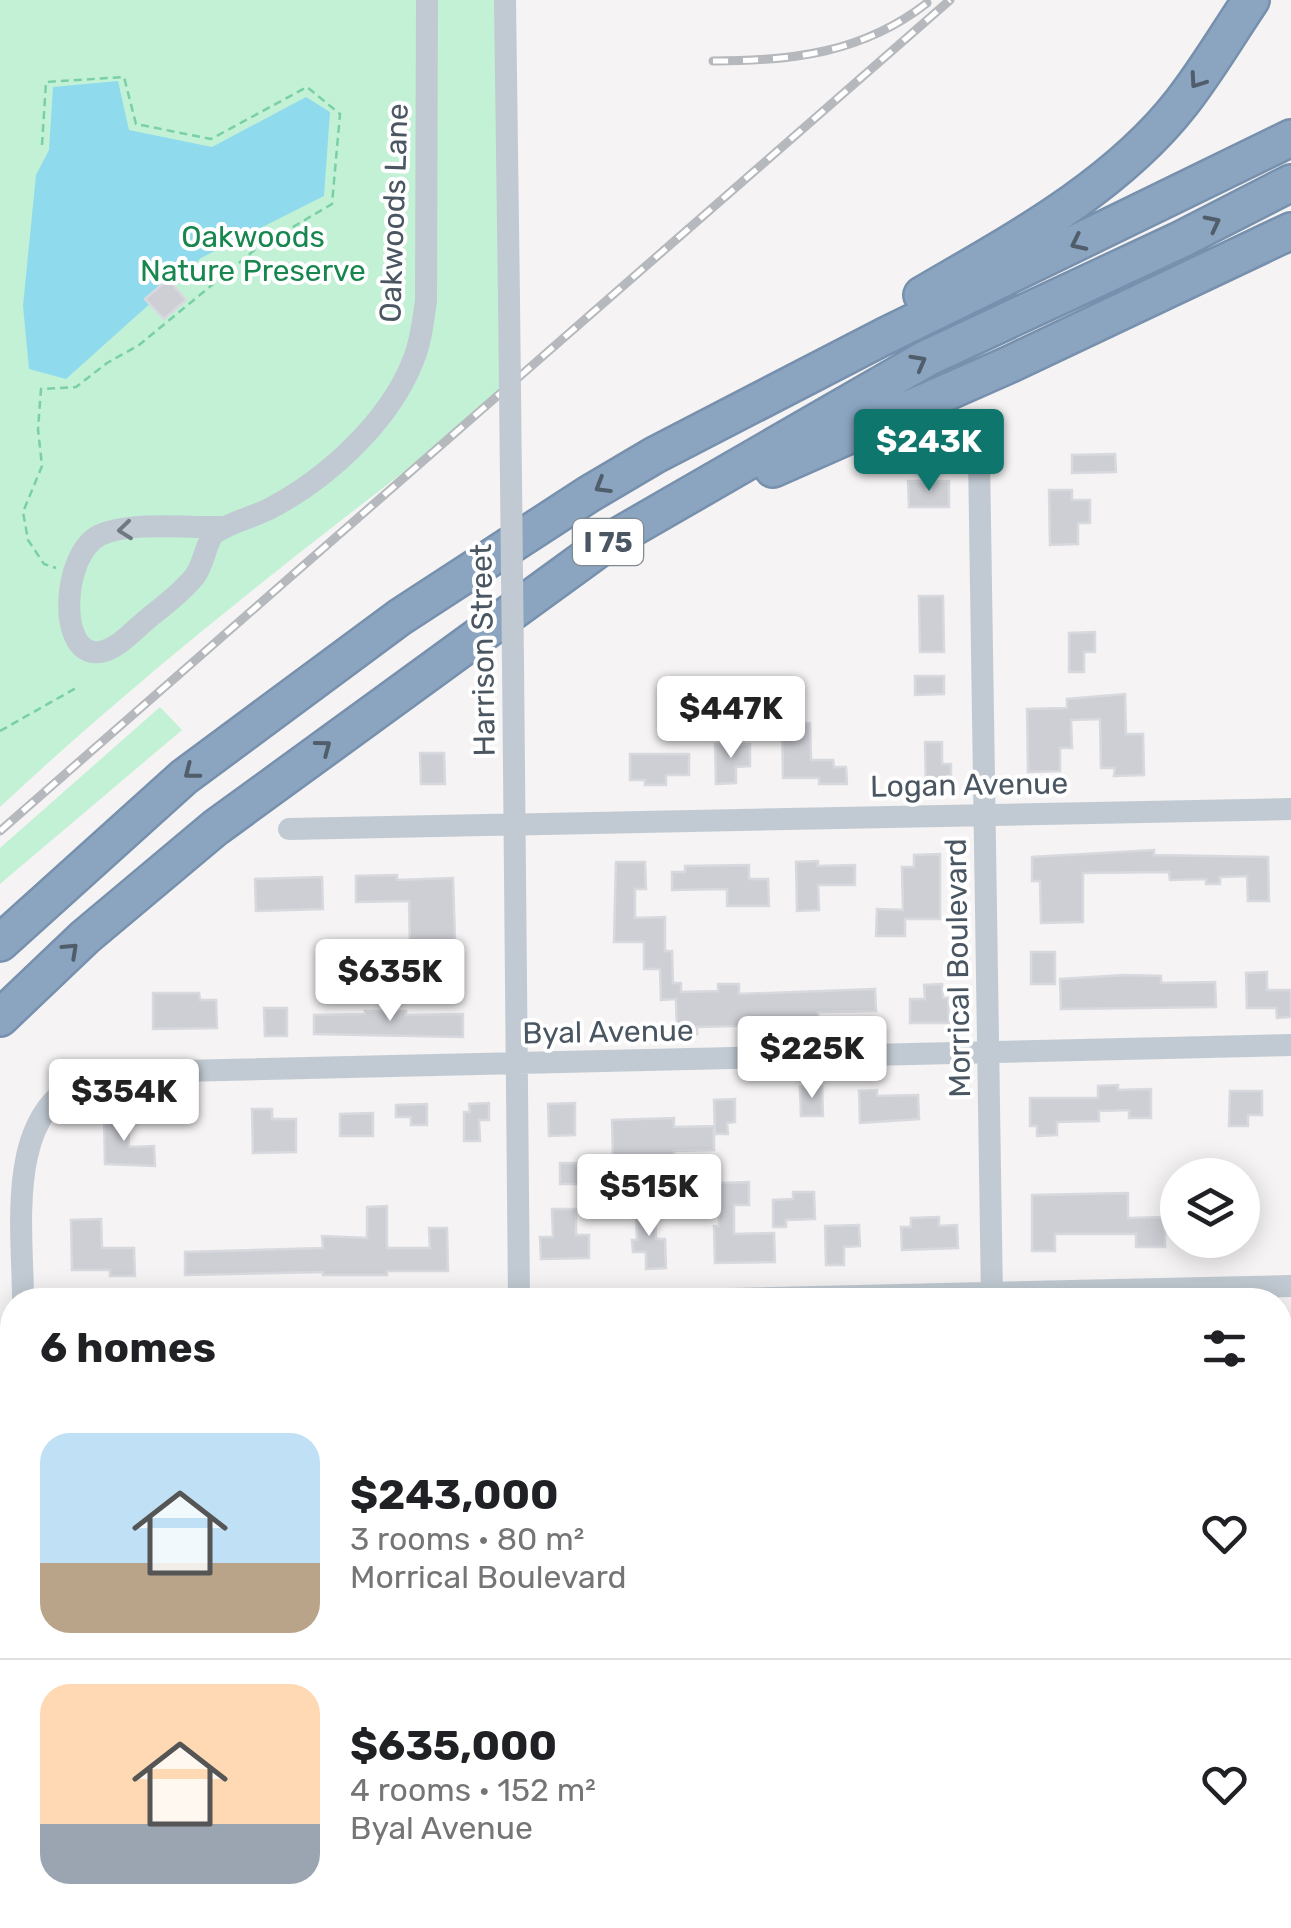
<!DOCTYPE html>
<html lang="en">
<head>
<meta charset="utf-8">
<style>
	:root { --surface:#fff; --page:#f2f2f2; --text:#202124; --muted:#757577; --line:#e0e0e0; --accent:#0f766e }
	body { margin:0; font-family:Rubik,sans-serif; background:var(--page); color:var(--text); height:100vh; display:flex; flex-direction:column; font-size:38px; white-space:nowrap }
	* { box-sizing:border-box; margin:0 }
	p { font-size:32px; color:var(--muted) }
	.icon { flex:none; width:55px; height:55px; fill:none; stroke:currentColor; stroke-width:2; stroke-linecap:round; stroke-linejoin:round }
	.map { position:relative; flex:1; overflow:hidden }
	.panel { position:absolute; left:0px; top:1288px; width:1292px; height:642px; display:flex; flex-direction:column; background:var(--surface); border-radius:40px 40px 0 0; box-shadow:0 5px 25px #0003 }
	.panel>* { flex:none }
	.controls { position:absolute; left:1160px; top:1158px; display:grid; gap:20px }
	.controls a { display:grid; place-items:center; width:100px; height:100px; border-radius:50%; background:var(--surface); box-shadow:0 5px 25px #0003; font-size:50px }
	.price { position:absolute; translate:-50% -85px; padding:0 22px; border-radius:10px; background:#fff; color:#222; font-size:32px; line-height:65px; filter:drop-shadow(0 2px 5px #0008) }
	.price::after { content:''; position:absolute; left:50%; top:60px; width:30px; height:22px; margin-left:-15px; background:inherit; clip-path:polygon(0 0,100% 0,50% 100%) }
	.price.on { background:var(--accent); color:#fff }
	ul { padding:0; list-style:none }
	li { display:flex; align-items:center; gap:30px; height:250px; padding:0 40px }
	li+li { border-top:2px solid var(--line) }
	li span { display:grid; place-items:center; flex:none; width:280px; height:200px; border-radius:30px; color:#555 }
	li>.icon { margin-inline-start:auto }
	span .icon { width:120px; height:120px; fill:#fffc; stroke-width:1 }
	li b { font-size:42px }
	h2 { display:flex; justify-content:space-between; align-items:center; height:120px; padding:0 40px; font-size:42px }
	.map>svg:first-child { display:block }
	.green { fill:#c3f1d5 }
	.water { fill:#90daee }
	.building { fill:#cdcfd5; stroke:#d7d9de; stroke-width:2.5 }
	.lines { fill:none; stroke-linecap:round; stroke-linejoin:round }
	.highway-casing { stroke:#7690ad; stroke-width:40 }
	.path { stroke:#7ad0a6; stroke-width:2.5; stroke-dasharray:8 5; stroke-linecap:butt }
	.minor { stroke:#c1cad2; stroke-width:22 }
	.highway { stroke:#8ba5c1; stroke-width:35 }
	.rail-casing { stroke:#b5b8bd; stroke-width:9 }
	.rail { stroke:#fff; stroke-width:5; stroke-dasharray:15; stroke-linecap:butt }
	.minor-bridge { stroke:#c1cad2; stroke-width:22 }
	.oneway { stroke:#505e6b }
	.oneway2 { stroke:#6e7983 }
	.labels { text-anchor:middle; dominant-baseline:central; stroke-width:8; stroke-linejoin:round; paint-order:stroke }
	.shield { fill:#fff; stroke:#808990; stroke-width:2.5 }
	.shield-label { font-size:28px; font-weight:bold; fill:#4a5661 }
	.street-label { font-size:30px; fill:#4a5661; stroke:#fff }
	.park-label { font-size:30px; fill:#17864f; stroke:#fff }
</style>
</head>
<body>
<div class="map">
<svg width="1291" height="1928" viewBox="0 0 1291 1928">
	<rect width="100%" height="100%" fill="#f5f3f3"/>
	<path class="green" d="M0,0H505L510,390C336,524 160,657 0,807Z
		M160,707L182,730L0,884V848Z"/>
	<path class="water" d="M118,81L129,130L212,147L306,97L330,112L324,196L201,258L66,379L29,369L23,306L36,175L49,150L53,87Z"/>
	<path class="building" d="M168,279L186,300L164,319L145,299Z
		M1115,454L1116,472L1072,473V455Z
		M908,481H949V507H909Z
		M1049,490H1072V500H1090V523H1078V544L1050,545Z
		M919,596H943L944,652H920Z
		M1095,632V652H1084V672H1069V633Z
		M915,676H944V694L915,695Z
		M1125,694L1126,734H1143L1144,775L1114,776L1115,768H1101L1100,719L1071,720L1072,748H1060V771L1028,772L1027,709L1067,708V699Z
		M810,723L811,760H833L834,767H846L847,784H819V778H783L782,724Z
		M925,742H942V764H951V783L926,784Z
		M715,744H750V766L736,767V783L716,784Z
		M420,753H444L445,784H421Z
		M630,754H689V775H666V785H645V780H630Z
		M1154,850V855L1268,857L1269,901H1248L1247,876L1220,877V884H1206V879L1170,880L1169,872L1083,873V922L1041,923L1040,881H1032V857Z
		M940,854V919H905V936H876L877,909L903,910L902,867H914V855Z
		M818,861V866L855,865V885H818L819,910L797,911L796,862Z
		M616,862H645L646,889H635V918L665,917V951H672L673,983H681V992L718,991V984H739V994L875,989L876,1011L818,1012V1024L697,1027V1034L677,1035L676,999L661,1000L660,969H644V942H614Z
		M749,865V879H768L769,906H727V889L672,890V872H685V866Z
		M397,875V880L453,878L455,941L410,943L409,901L356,902V876Z
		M322,877L323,909L256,911L255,879Z
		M1031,952H1055V984H1031Z
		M1267,972V990H1291V1017L1277,1018L1276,1008H1247L1246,973Z
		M1125,975L1161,976V983L1215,982L1216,1007L1061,1009L1060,979Z
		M942,984L943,998H948L949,1023H910V999H925L924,985Z
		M153,993H199L200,1000H216L217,1028L153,1029Z
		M264,1008H287V1036H265Z
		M365,1011H406V1015L463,1014V1037L314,1034V1015L365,1014Z
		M1118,1085V1090L1151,1089V1118H1129V1110L1099,1111V1121L1057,1122V1135L1037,1136V1126H1030V1098H1098V1086Z
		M822,1086L823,1116H801L800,1087Z
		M877,1090V1096L918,1095L919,1119L860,1123L859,1091Z
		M1230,1091H1262V1115H1248V1126H1229Z
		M735,1099V1122L727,1123L728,1134H715L714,1100Z
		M489,1103V1120H479L480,1141H464V1112H470L469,1104Z
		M575,1103V1135L549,1136L548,1104Z
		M427,1104V1125H411V1117H396V1105Z
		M252,1109H272V1119H296V1152L253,1153Z
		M104,1113H128L129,1147L154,1146L155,1166L105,1164Z
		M373,1113V1136H340V1114Z
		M674,1118V1127L714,1126V1150L674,1151V1160H613L612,1120Z
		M560,1163H586V1184H560Z
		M749,1182V1205H734V1234L774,1233L775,1262L715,1263L714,1226H719L718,1183Z
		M793,1192H814L815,1219L786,1220V1227H773V1200L793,1199Z
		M1128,1193V1218L1165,1217V1247H1136V1234H1055V1251H1032V1195Z
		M387,1206V1248H430L429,1228H447L448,1271H387V1275H323V1272L185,1275V1252L323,1248L322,1236L367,1238V1207Z
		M636,1208H655L656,1239H665L666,1268L646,1269V1252H633L632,1240H637Z
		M552,1209H576V1235H589V1258L541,1259L540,1237H553Z
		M939,1217V1226L957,1225L958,1248L902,1250L901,1227H911V1218Z
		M101,1219L102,1248H134L135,1276H110V1270H72L71,1220Z
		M859,1225L860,1246L844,1247V1265H826L825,1226Z"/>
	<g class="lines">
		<g class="highway-casing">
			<path id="highway" d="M922,295C1013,242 1116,187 1182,102C1207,70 1228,34 1251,0
				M773,469L1006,366L1291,231
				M0,943L184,777L400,617L589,494L655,455L885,336L1291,138
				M0,1018L85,937L215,828L608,542L927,358L1178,241L1291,183"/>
		</g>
		<path class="path" d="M42,145L46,82L124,77L136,124L211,139L307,87L340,114L332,204L257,248L139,345L107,363L76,387L41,389L38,429L42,466L23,512L28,540L44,564L56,568
			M0,731L76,688"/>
		<path class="minor" d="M505,0L509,300
			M979,456L992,1300
			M222,527C188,528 131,521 100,535C61,554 57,659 100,652C116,650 131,633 144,622C160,608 181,594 195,576C204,563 205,547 213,534C230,522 251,518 269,509C327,479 389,422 413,361C421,342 423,321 426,301L427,0
			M513,663L519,1300
			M289,829L1291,809
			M23,1300C23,1231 4,1111 85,1080C102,1074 121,1074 139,1072L1291,1045
			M684,1300L1291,1286
			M1280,1526H1291
			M1280,1755L1291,1754
			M30,1918V1928
			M526,1918V1928
			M996,1918V1928"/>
		<use href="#highway" class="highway"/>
		<g class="rail-casing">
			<path id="rail" d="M713,61C792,61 863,53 927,3
				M0,831L950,0"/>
		</g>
		<use href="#rail" class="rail"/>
		<path class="minor-bridge" d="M509,300L513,663"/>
	</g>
	<defs><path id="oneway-chevron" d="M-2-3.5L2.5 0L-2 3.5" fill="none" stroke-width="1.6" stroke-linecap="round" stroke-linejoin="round" transform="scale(2.5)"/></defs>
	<g class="oneway">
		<use href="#oneway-chevron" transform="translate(1197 81) rotate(125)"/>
		<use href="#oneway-chevron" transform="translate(1213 223) rotate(-27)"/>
		<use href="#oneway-chevron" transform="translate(1078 243) rotate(154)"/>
		<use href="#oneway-chevron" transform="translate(919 362) rotate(-29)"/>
		<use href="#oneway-chevron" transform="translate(602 486) rotate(149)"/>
		<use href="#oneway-chevron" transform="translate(324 747) rotate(-37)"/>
		<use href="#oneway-chevron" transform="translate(191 772) rotate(142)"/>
		<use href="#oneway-chevron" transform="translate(71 950) rotate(-43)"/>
	</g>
	<use class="oneway2" href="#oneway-chevron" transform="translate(125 530) rotate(174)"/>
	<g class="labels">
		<rect class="shield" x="573" y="519" width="70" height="46" rx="8"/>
		<g class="shield-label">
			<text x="608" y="542">I 75</text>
		</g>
		<g class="street-label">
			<text transform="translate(394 213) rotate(-88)">Oakwoods Lane</text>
			<text transform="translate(483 650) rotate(-91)">Harrison Street</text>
			<text transform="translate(969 785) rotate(-1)">Logan Avenue</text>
			<text transform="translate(958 968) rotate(-91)">Morrical Boulevard</text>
			<text transform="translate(608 1032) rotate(-1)">Byal Avenue</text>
		</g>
		<g class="park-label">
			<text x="253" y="237">Oakwoods<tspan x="253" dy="34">Nature Preserve</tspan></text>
		</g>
	</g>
</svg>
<div class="controls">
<a><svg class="icon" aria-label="layers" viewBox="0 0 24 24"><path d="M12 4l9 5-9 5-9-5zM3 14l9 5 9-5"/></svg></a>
</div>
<b class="price on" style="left:929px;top:494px">$243K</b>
<b class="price" style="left:731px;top:761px">$447K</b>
<b class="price" style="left:390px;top:1024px">$635K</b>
<b class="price" style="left:812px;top:1101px">$225K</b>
<b class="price" style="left:124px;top:1144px">$354K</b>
<b class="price" style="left:649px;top:1239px">$515K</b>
<section class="panel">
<h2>6 homes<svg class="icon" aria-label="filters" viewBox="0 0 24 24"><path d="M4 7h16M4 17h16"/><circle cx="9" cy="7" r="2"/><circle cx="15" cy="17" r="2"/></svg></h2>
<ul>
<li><span style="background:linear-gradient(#bfe0f5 65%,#b9a48a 0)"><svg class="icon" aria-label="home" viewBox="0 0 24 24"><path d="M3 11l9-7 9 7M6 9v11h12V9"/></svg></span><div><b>$243,000</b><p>3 rooms · 80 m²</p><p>Morrical Boulevard</p></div><svg class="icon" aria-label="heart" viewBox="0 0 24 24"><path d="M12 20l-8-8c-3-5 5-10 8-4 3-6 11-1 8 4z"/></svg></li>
<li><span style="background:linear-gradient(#ffd9b3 70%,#9aa5b1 0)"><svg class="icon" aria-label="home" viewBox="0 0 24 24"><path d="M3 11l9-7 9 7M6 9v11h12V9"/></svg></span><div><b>$635,000</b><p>4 rooms · 152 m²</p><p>Byal Avenue</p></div><svg class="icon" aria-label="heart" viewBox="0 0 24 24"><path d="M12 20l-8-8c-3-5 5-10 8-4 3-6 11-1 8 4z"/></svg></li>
</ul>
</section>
</div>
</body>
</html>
